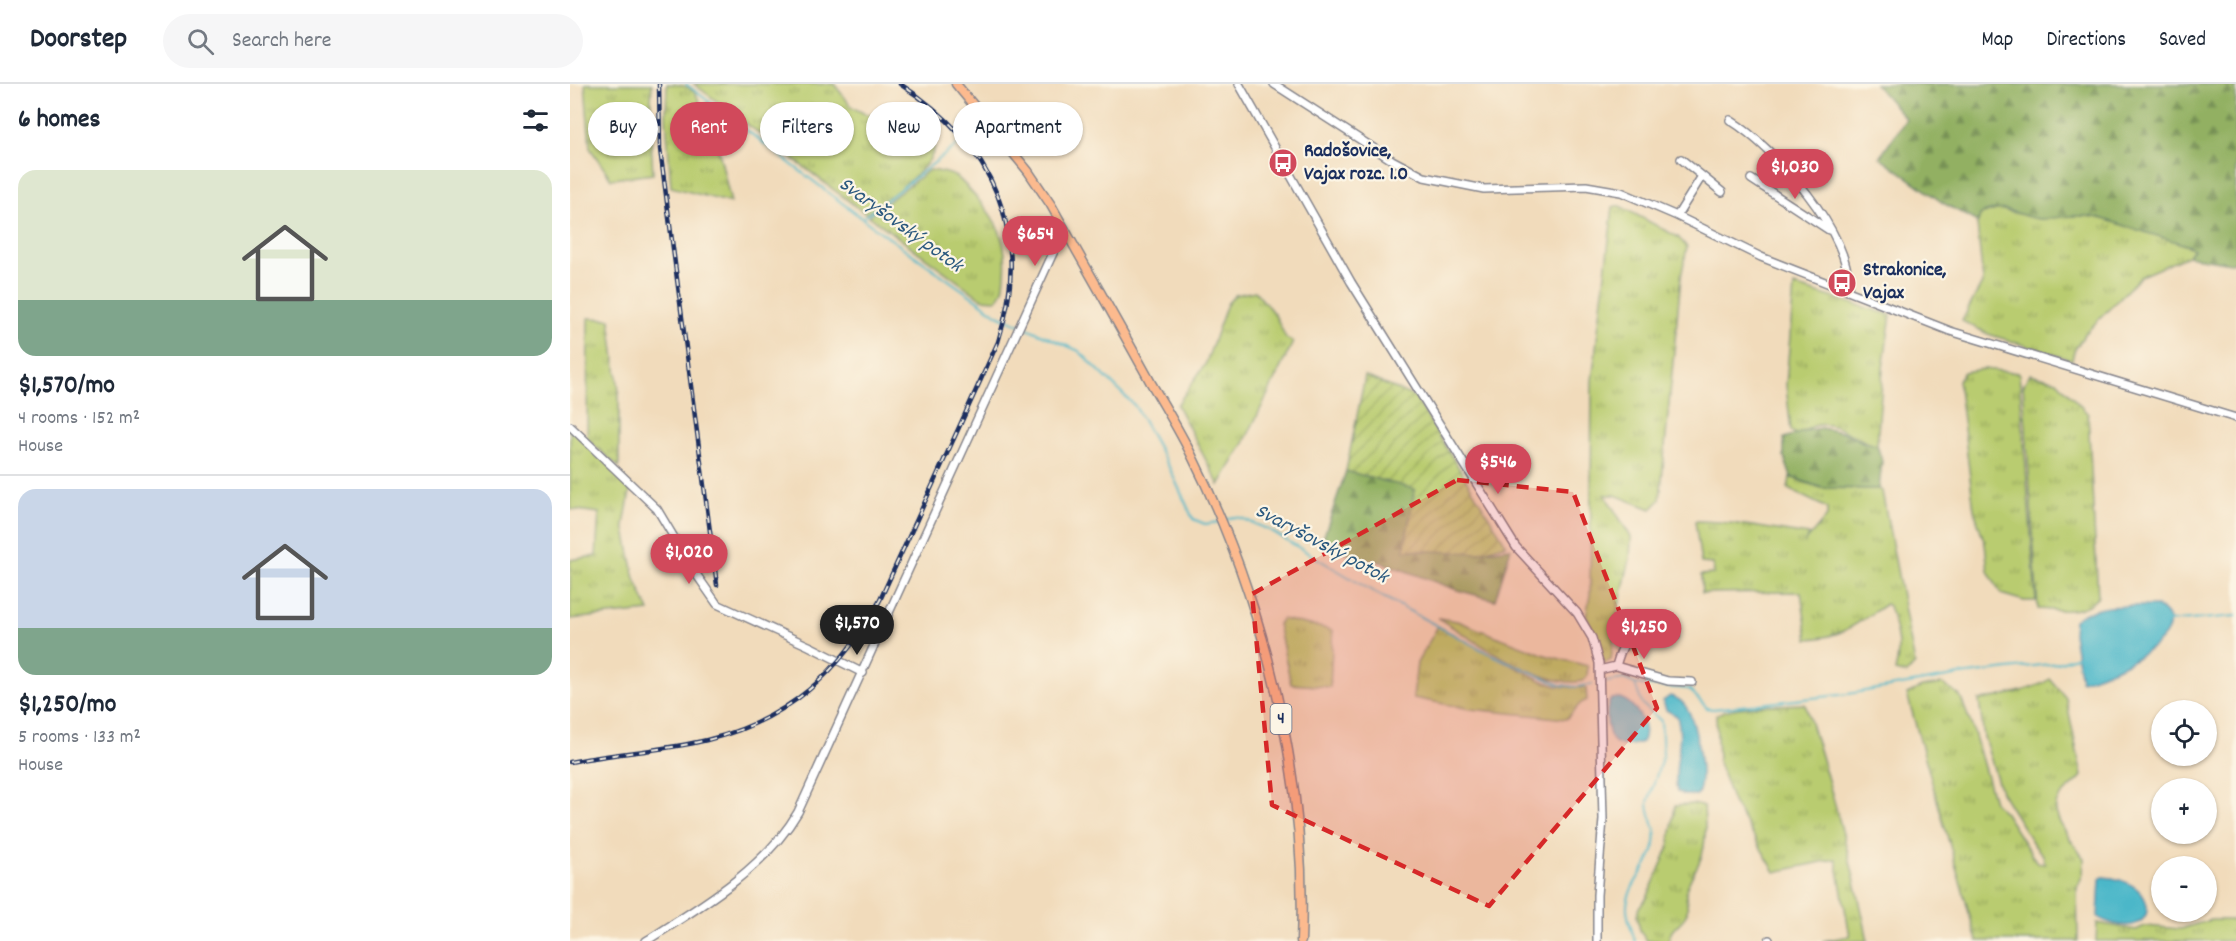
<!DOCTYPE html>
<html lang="en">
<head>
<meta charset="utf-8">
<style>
	:root { --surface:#fff; --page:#f6f6f7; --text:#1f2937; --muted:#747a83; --line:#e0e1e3; --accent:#d1495b }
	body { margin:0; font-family:Dekko,sans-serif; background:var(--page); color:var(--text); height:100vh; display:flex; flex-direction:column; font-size:22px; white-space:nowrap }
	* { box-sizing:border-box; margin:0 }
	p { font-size:20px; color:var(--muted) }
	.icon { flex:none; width:33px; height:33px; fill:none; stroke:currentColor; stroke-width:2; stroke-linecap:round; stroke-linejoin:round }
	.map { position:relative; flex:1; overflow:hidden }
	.details { display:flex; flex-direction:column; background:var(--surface); width:570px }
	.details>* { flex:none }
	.hud { position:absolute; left:18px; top:18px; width:570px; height:54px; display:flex; gap:12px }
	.tools { position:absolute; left:1581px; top:616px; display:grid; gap:12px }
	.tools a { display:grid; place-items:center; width:66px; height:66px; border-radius:50%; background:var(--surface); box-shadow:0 2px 4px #0004; font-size:30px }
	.price { position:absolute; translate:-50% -51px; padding:0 14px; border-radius:21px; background:var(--accent); color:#fff; font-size:20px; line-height:39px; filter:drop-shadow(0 2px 3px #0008) }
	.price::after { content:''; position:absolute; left:50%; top:36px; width:18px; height:14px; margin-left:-9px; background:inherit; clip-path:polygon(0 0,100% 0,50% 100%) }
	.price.current { background:#222; color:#fff }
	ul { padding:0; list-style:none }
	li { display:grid; align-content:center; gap:12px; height:318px; padding:0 18px }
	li+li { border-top:2px solid var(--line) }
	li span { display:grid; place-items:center; height:186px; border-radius:18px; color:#555 }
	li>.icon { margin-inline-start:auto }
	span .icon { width:108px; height:108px; fill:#fffc; stroke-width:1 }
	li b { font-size:26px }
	h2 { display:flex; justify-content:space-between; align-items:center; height:72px; padding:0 18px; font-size:26px }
	.chip { padding:0 21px; border-radius:27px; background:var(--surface); box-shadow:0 2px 4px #0004; font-size:21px; line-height:54px }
	.chip.current { background:var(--accent); color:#fff }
	header { display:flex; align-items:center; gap:36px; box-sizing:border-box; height:84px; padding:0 30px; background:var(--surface); border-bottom:2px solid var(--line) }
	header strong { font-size:28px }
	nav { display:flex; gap:33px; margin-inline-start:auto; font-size:21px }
	.search { width:420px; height:54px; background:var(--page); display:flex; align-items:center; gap:15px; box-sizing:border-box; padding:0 21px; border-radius:33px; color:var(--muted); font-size:22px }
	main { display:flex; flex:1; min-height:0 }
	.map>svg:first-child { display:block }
	.grass { fill:url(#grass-tufts); stroke:#6a7e67; stroke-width:1.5 }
	.forest { fill:url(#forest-firs); stroke:#567060; stroke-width:1.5 }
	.garden { fill:url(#garden-furrows); stroke:#6a7e67; stroke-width:1.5 }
	.water { fill:#4cb7c9; stroke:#347394; stroke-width:1.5 }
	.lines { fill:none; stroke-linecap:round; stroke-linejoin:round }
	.stream { stroke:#4cb7c9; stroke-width:2 }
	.minor-casing { stroke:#86858c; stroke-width:10 }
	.major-casing { stroke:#86858c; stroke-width:11 }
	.minor { stroke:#fff; stroke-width:7 }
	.major { stroke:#fcba8e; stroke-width:8 }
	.rail-casing { stroke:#1b2f5e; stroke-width:4.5 }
	.rail { stroke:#fcf5e5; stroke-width:2; stroke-dasharray:7; stroke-linecap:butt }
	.marked { fill:#d62828; fill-opacity:0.2; stroke:#d62828; stroke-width:4.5; stroke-dasharray:12 8; stroke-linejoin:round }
	.labels { text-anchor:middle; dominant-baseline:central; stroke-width:4.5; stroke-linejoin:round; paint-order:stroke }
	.shield { fill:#fcf5e5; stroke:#5e6a86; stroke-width:1.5 }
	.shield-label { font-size:18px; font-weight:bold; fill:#1b2f5e }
	.poi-label { font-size:20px; font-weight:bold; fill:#1b2f5e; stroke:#fcf5e5; text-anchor:start }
	.water-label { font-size:21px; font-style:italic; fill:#2a587e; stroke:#fcf5e5 }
</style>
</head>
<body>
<header>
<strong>Doorstep</strong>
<div class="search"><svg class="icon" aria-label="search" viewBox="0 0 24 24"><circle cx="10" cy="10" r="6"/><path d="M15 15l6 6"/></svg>Search here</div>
<nav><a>Map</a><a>Directions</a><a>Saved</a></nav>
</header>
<main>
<section class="details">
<h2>6 homes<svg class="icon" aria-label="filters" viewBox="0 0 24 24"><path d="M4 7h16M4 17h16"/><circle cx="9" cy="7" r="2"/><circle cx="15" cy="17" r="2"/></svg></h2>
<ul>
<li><span style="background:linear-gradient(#dfe7d0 70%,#7fa58c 0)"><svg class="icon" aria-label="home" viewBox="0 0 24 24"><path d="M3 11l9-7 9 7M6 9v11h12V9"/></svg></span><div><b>$1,570/mo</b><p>4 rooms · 152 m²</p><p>House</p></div></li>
<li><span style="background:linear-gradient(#c9d6e8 75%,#7fa58c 0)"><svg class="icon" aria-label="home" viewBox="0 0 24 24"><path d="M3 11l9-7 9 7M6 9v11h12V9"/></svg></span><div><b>$1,250/mo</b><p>5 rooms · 133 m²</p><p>House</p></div></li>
</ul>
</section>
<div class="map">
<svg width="1666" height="857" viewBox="0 0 1666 857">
	<defs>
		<pattern id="grass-tufts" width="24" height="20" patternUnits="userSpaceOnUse" patternTransform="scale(1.5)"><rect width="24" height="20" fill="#b9cc70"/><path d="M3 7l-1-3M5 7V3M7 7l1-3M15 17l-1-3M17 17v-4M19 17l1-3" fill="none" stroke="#96a65f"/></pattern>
		<pattern id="forest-firs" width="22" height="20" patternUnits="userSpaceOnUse" patternTransform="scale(1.5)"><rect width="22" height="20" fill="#92b062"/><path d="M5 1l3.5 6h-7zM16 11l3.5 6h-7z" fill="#769054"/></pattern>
		<pattern id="garden-furrows" width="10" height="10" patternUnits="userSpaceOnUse" patternTransform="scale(1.5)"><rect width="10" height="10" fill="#b9cc70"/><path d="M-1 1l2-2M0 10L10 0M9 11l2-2" fill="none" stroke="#96a65f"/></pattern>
	</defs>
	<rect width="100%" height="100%" fill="#fcf5e5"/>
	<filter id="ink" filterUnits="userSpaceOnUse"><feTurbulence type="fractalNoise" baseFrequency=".0167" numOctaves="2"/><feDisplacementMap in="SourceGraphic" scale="12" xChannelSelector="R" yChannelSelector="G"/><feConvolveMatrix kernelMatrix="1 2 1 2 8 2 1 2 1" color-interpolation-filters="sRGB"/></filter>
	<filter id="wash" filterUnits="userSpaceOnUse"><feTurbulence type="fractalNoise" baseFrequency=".008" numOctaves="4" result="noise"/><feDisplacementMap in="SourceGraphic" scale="24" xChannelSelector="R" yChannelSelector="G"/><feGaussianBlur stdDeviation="1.35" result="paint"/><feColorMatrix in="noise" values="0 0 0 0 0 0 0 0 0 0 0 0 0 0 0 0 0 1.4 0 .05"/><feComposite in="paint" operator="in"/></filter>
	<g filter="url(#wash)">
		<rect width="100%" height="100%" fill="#f1dbbb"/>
		<path class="grass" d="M15,0H82L80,37L83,90L41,95L20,64Z
			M97,0C115,0 126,3 131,22L138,19L161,119L101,103L96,32Z
			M124,0H264L282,23L295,30L316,33L331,40L364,59C370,80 312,118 296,130Z
			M359,86C368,87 378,88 386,93C393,97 399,106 405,112C428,136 438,158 435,191C434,202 434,209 426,216L412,215L299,132Z
			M1046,122H1050L1108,153L1117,163L1111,193L1090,416L1081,425L1045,411H1035L1061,453L1060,475L1047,530L1041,576L1034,580L1025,550L1016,532L1020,511L1022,297L1043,123Z
			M1429,125L1471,135L1484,132L1516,131L1530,134L1585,150L1623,164L1618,172L1571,192L1514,251L1504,267L1502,276L1418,250L1392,237L1413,197L1407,140L1410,131Z
			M1224,202L1321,231L1313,284L1307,361C1286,359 1267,334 1244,342C1238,344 1233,349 1227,351L1221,347L1216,301Z
			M685,207L705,231L716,254L723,258L673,361L649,401L607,321L636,279L657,220L665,211Z
			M18,234L40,235L49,308V383L17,355Z
			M1414,285L1449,289L1466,517H1454L1431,510L1418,487L1415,460L1404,426L1388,296L1394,288Z
			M1460,290L1487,297L1518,330L1528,513C1512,531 1490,526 1468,525L1453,301Z
			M0,343L61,402L54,441L65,495L79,527L0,535V476L26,472L29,429L0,425Z
			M1220,393L1250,404L1309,405L1312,407L1345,580L1336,590L1325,587C1332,563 1326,545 1319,522L1316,520C1287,539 1274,553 1238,555L1231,508L1132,509L1131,491L1144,490L1143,480L1131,479L1125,437C1164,437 1202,446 1240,451L1234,459L1257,432V424L1218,405Z
			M868,534L887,537L975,571L1018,582L1017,592L1013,597C974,606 902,555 868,534Z
			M712,535L763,546L760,603L721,600L708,540Z
			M868,542L972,597L986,602L1016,604L1017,616L1011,619L996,635L900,625L843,614L847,579Z
			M1480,595L1496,614L1512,692C1505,701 1494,707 1488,716C1477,730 1507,763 1514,775L1513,790L1507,804L1508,857H1407L1337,610L1352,603L1372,600L1390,612L1403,645L1424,718L1435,729L1463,773L1469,779L1475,780L1473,771L1464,761L1431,708L1414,653L1409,616C1428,614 1465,605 1480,595Z
			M1235,620C1260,699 1282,776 1298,857H1252L1280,852L1266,775L1205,788L1163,718L1148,676L1146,631C1164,620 1213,621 1235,620Z
			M1123,720L1134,723C1135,740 1137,757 1131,774C1127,785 1118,796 1116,808C1115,816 1120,823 1116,831C1111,841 1099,844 1099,857H1076L1070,846L1067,832L1069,823L1077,814L1099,762L1105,722Z
			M1640,836H1666V857H1526L1527,839L1566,846L1575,842L1611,845Z"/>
		<path class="forest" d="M1305,0H1666V177L1661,179L1618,172L1623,165L1619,162L1530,134C1510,130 1493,133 1474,135C1451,137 1438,116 1410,131L1408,138L1373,119L1310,73L1336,35Z
			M1251,344L1277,349L1296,360L1307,361L1312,377L1309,405L1252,404L1221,393L1214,373V354L1239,346Z
			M776,387L845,405L834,466L906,468L941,464L925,516L887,506L811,478L794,475L791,477L753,455Z"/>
		<path class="garden" d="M795,292L845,313L936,460L908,469L834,466L845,405L776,387Z"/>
		<path class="water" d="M1587,522C1634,551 1534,592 1511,597L1503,550L1504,536C1527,518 1560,523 1587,522Z
			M1100,612C1109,614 1114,618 1118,626C1126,641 1137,697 1127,711H1114L1107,707C1102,682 1115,657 1107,632L1096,626L1093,617Z
			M1049,614C1065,617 1081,644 1072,658C1046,667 1038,658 1037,634C1037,627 1037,621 1041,615Z
			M1533,793C1589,796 1590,851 1545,840C1539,838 1533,837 1528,833L1530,795Z"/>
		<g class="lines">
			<path class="stream" d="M116,0L301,141L428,231L509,267L565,322L599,383L623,435L635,440L649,438
				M293,134L395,55
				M655,436L663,433L671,434L699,446L804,508L918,569L990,601L1007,603L1023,600
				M1597,538L1666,532
				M1036,598L1054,595L1065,600L1072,620L1091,637L1093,671L1078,718C1078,737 1091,743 1083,767C1077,785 1059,801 1057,821C1056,833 1062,846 1065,857
				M1065,600L1119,605L1137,624L1143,625L1278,610L1390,591L1488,579L1508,572"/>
		</g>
	</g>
	<g filter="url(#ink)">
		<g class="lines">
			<g class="minor-casing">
				<path id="minor" d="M669,0L781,198L946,463L1007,529L1022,554L1029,579L1033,735L1027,811V857
					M704,0L822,76L854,93L914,105L1016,102L1051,108L1107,132L1191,173L1380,247L1666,334
					M1160,36C1204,63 1284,151 1278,206
					M1111,75L1152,108
					M1181,95L1259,146
					M1107,132L1132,92
					M0,342L87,425L124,487L147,520L239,562L293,589
					M1046,582C1051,564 1057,552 1070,539L1106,552
					M1029,586L1046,582L1098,597L1122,598
					M1199,856V857
					M76,857C130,823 195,785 228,728L494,145"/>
			</g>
			<g class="major-casing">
				<path id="major" d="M386,0L458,87L481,121C514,180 548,239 581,299C595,323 609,346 621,370C694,516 738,694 731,857"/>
			</g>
			<use href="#minor" class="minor"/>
			<use href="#major" class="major"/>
			<g class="rail-casing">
				<path id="rail" d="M89,0L90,65L147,501
					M0,678C45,669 92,667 137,656C218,636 271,588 310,516L428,258C463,150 424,60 330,0"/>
			</g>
			<use href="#rail" class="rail"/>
		</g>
	</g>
	<path class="marked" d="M887,396L1003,408L1087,624L919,822L702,721L682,510Z"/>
	<defs>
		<g id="bus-disc" transform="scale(1.5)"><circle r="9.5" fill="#d1495b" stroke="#fcf5e5"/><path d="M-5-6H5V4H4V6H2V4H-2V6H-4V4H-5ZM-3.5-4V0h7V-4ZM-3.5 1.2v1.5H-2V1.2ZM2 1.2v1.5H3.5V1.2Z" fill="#fff"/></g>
	</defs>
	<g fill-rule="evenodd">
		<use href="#bus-disc" x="713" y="79"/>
		<use href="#bus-disc" x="1272" y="199"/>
	</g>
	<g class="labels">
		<rect class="shield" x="700.5" y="620" width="21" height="30" rx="4.5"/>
		<g class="shield-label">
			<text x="711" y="635">4</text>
		</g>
		<g class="poi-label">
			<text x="734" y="68">Radošovice,<tspan x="734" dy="23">Vajax rozc. 1.0</tspan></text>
			<text x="1293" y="187">Strakonice,<tspan x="1293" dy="23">Vajax</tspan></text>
		</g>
		<g class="water-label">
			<text transform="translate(330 142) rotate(36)">Svaryšovský potok</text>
			<text transform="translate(751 461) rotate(28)">Svaryšovský potok</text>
		</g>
	</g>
</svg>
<div class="tools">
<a><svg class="icon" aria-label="locate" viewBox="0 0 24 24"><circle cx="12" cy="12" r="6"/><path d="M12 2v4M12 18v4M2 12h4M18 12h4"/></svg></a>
<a>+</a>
<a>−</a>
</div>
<b class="price" style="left:1225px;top:116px">$1,030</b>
<b class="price" style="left:465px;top:183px">$654</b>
<b class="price" style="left:928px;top:411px">$546</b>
<b class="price" style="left:119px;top:501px">$1,020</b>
<b class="price current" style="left:287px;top:572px">$1,570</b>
<b class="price" style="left:1074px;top:576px">$1,250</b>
<div class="hud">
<a class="chip">Buy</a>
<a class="chip current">Rent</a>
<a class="chip">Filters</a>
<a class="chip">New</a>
<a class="chip">Apartment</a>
</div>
</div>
</main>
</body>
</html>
